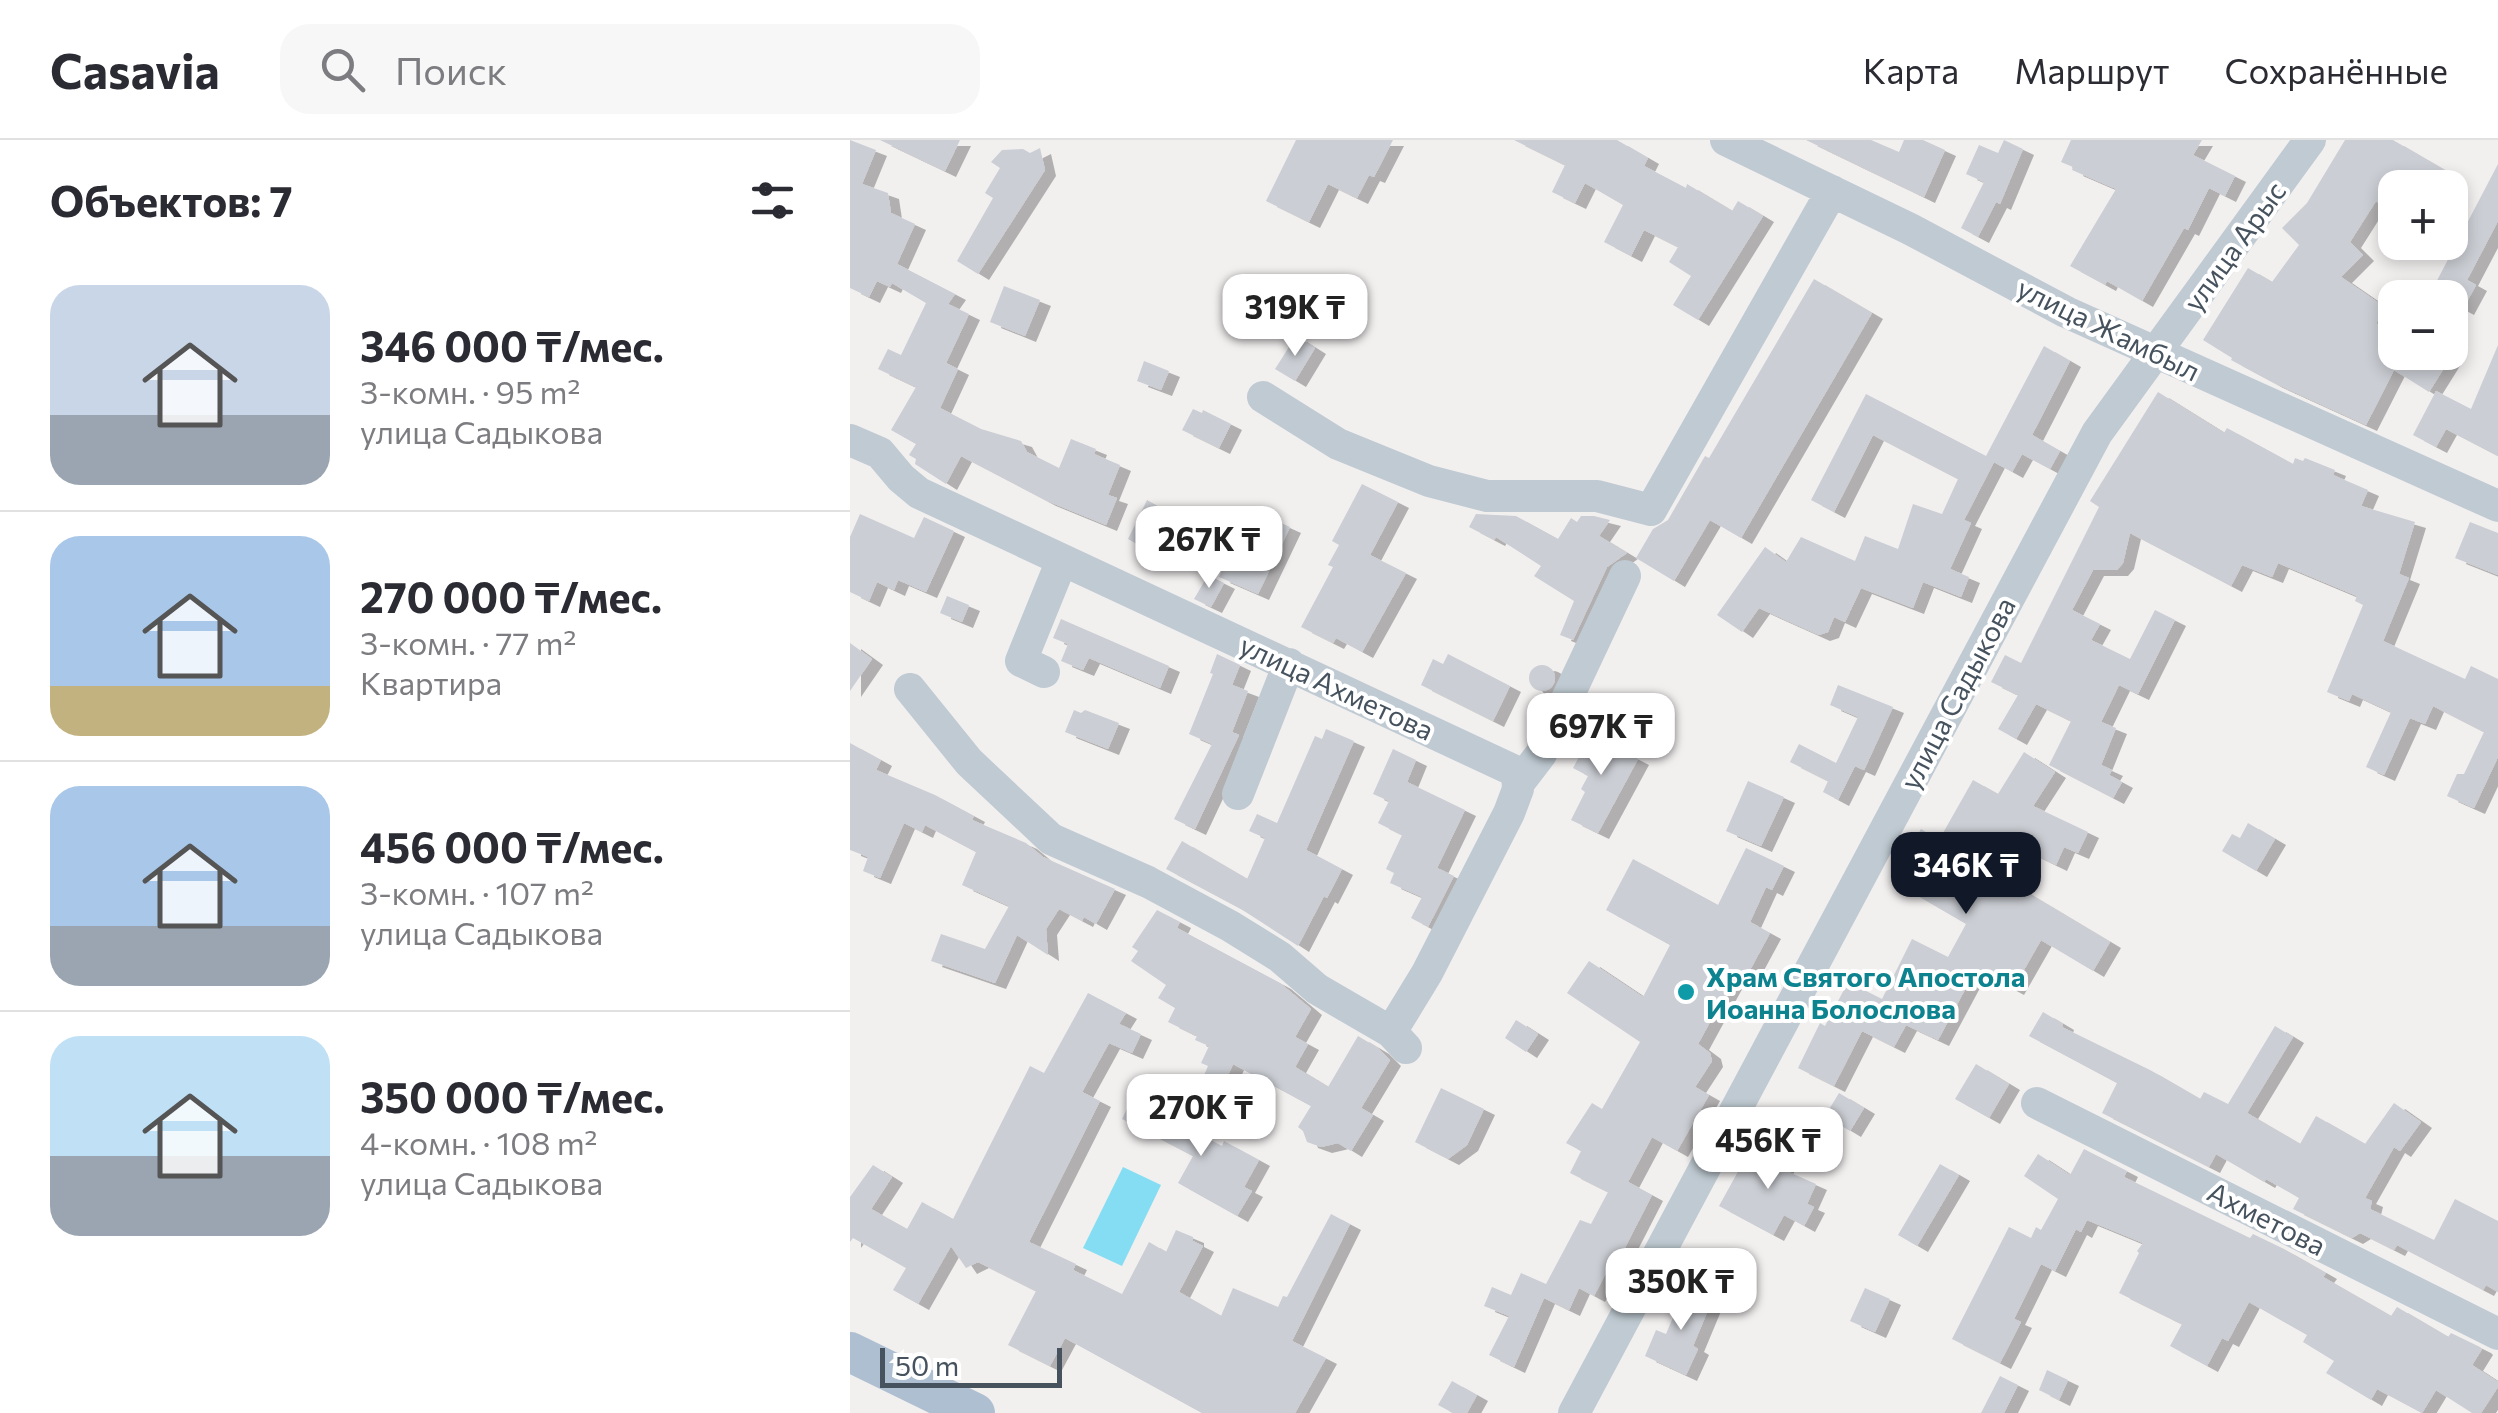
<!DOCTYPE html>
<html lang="ru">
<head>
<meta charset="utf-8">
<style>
	:root { --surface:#fff; --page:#f7f7f7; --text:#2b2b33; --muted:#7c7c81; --line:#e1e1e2; --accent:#111827 }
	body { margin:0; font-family:Commissioner,sans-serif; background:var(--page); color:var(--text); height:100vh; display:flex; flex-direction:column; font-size:38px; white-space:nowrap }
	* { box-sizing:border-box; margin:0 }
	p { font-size:32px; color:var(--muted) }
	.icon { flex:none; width:55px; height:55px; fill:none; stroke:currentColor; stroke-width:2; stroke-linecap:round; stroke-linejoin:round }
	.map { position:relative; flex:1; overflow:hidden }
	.side { display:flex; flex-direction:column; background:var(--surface); width:850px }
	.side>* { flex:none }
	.buttons { position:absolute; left:1528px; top:30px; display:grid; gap:20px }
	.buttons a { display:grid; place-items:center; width:90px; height:90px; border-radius:20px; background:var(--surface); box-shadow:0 5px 15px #0003; font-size:50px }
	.scale { position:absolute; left:30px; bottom:25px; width:182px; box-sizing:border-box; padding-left:10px; border:5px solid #46535e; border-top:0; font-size:28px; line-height:35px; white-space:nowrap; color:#46535e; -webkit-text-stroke:8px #fff; paint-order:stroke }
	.price { position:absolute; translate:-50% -85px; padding:0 22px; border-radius:20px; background:#fff; color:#222; font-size:32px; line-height:65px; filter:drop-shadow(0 2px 5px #0008) }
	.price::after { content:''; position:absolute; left:50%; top:60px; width:30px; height:22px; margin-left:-15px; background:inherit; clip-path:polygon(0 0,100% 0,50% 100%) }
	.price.current { background:var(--accent); color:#fff }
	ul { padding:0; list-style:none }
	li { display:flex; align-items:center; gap:30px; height:250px; padding:0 50px }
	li+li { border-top:2px solid var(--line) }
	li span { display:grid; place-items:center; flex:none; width:280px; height:200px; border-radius:30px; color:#555 }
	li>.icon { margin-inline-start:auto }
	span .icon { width:120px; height:120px; fill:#fffc; stroke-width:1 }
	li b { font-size:42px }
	h2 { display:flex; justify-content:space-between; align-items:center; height:120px; padding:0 50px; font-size:42px }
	header { display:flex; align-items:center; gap:60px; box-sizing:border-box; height:140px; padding:0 50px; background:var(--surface); border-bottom:2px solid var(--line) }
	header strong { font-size:48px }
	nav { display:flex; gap:55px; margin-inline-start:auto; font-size:35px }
	.search { width:700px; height:90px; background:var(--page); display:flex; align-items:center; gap:25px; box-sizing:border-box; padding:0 35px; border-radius:30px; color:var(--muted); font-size:38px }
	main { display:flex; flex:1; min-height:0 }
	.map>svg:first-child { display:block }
	.water { fill:#84ddf2 }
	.building { fill:#cbced4; filter:url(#shadow) }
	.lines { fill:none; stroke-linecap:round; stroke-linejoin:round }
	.minor { stroke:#bfcad2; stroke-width:32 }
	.major { stroke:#adbfd0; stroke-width:40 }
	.culture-dot { fill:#0f9aa8; stroke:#fff; stroke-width:4 }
	.labels { text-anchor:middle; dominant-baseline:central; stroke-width:8; stroke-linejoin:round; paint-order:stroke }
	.street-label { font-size:28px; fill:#46535e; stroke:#fff }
	.culture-label { font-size:28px; font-weight:bold; fill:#0d838f; stroke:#fff; text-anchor:start }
</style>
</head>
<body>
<header>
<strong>Casavia</strong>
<div class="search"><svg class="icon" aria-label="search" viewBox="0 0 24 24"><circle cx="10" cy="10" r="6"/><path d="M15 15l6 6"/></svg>Поиск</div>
<nav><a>Карта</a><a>Маршрут</a><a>Сохранённые</a></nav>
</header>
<main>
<section class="side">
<h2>Объектов: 7<svg class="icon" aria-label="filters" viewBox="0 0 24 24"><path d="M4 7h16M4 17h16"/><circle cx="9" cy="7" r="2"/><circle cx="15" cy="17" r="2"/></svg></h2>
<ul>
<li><span style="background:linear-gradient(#c9d6e8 65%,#9aa5b1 0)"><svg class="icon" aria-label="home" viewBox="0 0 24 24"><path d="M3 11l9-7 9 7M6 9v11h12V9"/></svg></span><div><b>346 000 ₸/мес.</b><p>3-комн. · 95 m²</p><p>улица Садыкова</p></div></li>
<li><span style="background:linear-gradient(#a9c7e8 75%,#c2b280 0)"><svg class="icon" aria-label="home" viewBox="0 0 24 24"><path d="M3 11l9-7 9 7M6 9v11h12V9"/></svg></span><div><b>270 000 ₸/мес.</b><p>3-комн. · 77 m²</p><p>Квартира</p></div></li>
<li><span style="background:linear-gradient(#a9c7e8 70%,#9aa5b1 0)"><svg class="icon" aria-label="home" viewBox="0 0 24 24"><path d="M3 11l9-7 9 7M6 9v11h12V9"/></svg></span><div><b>456 000 ₸/мес.</b><p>3-комн. · 107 m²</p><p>улица Садыкова</p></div></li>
<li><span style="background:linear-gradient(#bfe0f5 60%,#9aa5b1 0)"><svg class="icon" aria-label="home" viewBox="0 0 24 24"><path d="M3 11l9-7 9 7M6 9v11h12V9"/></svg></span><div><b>350 000 ₸/мес.</b><p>4-комн. · 108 m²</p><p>улица Садыкова</p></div></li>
</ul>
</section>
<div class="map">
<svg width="1648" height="1273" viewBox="0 0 1648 1273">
	<defs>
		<filter id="shadow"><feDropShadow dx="11" dy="6" stdDeviation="0" flood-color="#0004"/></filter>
	</defs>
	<rect width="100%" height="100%" fill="#f2efef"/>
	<path class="water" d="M273,1027L311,1045L272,1126L233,1108Z"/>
	<path class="building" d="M0,0L26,10L12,44L38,53L41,73L65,84L47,124L105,154L98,164L119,174L96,223L108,229L90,268L131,289L171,301L177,312L209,328L221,299L246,309L244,314L270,325L258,355L267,358L256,385L195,360L111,316L96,344L65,324L66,319L59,315L66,304L41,290L66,247L28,229L38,209L51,215L76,163L42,143L40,147L27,141L19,157L0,148Z
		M30,0H110L95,31Z
		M446,0H543L524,37L519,35L507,58L478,44L459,82L416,61Z
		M664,0H767L798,18L794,26L836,48L837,44L882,71L888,61L913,76L848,180L823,165L841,136L819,122L828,107L794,90L781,116L754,102L773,65L735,43L725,63L702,52L715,25Z
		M956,0H1021L1049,12L1054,0H1073L1095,10L1074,57Z
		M1154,0L1173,9L1150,64L1146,62L1128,97L1111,88L1134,42L1116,34L1129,5L1148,13Z
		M1221,0H1352L1343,15L1385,36L1375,56L1359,48L1338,90L1334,88L1292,161L1257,141L1255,145L1220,126L1266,49L1222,30L1223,27L1211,22Z
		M1495,0H1543L1598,32L1587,48H1545V74L1526,61L1500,102L1513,115L1491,137L1536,168L1526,183L1545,197V212H1604L1579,252L1544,230L1516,285L1422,242L1381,220L1382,218L1353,200L1398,128L1422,142L1449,105L1432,88L1457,63Z
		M190,8L195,30L128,134L107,121L143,58L135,53L150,28L141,22L152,10L173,9L180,13Z
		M1648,24V81L1617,140L1626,145L1613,169L1600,162V158L1581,152Z
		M964,139L1022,173L891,398L860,380L824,441L786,418L803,389L818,380L855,316L859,318Z
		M154,146L190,160L175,196L140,182Z
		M446,196L465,208L445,241L425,229Z
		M1648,205V316L1596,289L1586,307L1563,295L1586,251L1621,269Z
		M1194,206L1220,221L1182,295L1210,311L1200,329L1172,314L1162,332L1144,322L1114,380L1121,383L1100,429L1119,437L1111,457L1073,442L1063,468L1011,448L995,482L984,477L978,492L969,495L909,468L892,492L867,475L915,407L936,422L951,397L1005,421L1015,396L1048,409L1063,364L1092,374L1108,339L1023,295L984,372L961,360L1016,254L1136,316Z
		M294,221L319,231L311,250L287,241Z
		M1308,252L1374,293L1377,288L1443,324L1445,318L1453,321L1455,318L1485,330L1483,335L1518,350L1511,366L1565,382L1549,434L1559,438L1533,501L1615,539L1621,526L1648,539V617L1624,668L1597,656L1607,634H1614L1634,592L1583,566L1575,584L1560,578L1534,635L1516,627L1541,572L1502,554L1499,561L1477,552L1513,465L1505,461L1507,456L1428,423L1422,437L1392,425L1381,446L1280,393L1273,423L1267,430H1243L1222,470L1250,484L1241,500L1280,519L1305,470L1325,480L1288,554L1269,545L1251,582L1266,588L1251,625L1262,630L1259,635L1272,642L1263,658L1199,625L1221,581L1186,564L1166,599L1148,589L1168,555L1141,542L1155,515L1171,523L1249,367L1240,361Z
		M343,269L352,273L353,270L381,284L369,308L332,290Z
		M512,344L548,362L520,415L556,433L512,512L486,498L483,503L451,487L483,427L478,425L489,405L482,401Z
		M297,360L315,370V378L297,410L278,399Z
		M400,369L440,387L408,454L369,437Z
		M10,374L64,398L74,377L104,391L76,452L48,440L44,450L27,442L19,461L0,452V397Z
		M626,374L666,376L708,399L721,378L727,382L731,376H744L760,380L749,396L777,413L757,427L723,500L710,495L724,461L684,436L691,426L646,397L644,400L619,387Z
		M1620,382L1648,393V435L1605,418Z
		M358,435L374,443L361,467L344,459Z
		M97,456L119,465L112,482L90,473Z
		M211,479L319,526L310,548L239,518L233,530L211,521L218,504L203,498Z
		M0,503L22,519L0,551Z
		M367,514L390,525L382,545L398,551L382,592L389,595L345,689L324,679L362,604L339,594L363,534L360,533Z
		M598,514L660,546L643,581L571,545L583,519L593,524Z
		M679 538a13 13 0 1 1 26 0a13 13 0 1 1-26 0Z
		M988,545L1043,567L1014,630L1005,626L988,660L973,652L978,641L940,622L949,604L986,623L1008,577L980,565Z
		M224,570L231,573L235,570L269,583L258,609L215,592Z
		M753,573L757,603L788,619L748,693L721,680L735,652L731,649L738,636L723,628Z
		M476,589L504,601L456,710L492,729L477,758L474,756L448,806L391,769L316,729L332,701L397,739L415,698L399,691L407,674L427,683L465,596L472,599Z
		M0,603L31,620L26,630L85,655L124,676L122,680L176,703L193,717L265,749L246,784L234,777L232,781L209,769L196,789L198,815L167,795L145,843L81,821L91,794L135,809L159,766L112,745L126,712L75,685L72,692L54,683L30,738L13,731L18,717L0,710Z
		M543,609L566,620L557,642L615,670L587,728L604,736L578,787L561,778L572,757L540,743L544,733L536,729L552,695L528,683L539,661L523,654Z
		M1174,612L1205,632L1183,666L1238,692L1228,713L1214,707L1206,725L1179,712L1161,743L1260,802L1243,831L1191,800L1163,849L1126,829L1088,900L1056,885L1044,907L1012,891L984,946L948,928L970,883L975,886L998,842L1032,859L1062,799L1098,817L1116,784L1042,741L1071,689L1089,700L1123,640L1148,654Z
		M898,641L934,657L911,706L876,691Z
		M1398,683L1425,699L1406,731L1372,711L1382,694L1390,698Z
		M896,708L934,726L922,750L916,747L900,782L920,793L894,841L885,836L848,904L860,913L862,921L845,947L859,955L827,1011L802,997L778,1042L802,1055L764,1129L759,1127L744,1156L729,1148L719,1170L694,1158L664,1227L639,1215L659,1176L634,1166L642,1147L661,1155L671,1133L696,1144L730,1080L741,1084L758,1052L720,1033L731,1011L716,1003L742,963L752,969L790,902L717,853L739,821L793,857L820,805L756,770L783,719L868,765Z
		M307,770L330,782L327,788L430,843L461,869L445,897L458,904L445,927L478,947L508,896L528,908L540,920L511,968L523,975L501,1011L488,1003L471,1007L457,1002L453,991L448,987L461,966L383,924L372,949L352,940L358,926L351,923L359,906L345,900L347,896L318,882L325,868L308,858L316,845L281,821L288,811L282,807Z
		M238,853L276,873L269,884L291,894L282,913L259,903L232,952L250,961L179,1102L226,1124L223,1130L272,1154L299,1102L316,1112L326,1090L343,1097V1101L353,1106L329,1152L371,1176L383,1148L428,1167L433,1156L437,1157L481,1074L500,1084L442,1201L476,1218L445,1273H352L215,1198L200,1226L158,1205L186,1151L128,1122L116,1128L101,1106L68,1164L43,1150L56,1128L3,1098L0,1102V1057L23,1025L42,1037L21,1069L57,1089L72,1062L103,1079L180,926L194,933Z
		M1193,872L1213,884L1212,887L1300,930L1350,959L1354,952L1378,964L1425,886L1443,897L1397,973L1450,1004L1466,976L1515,1004L1544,963L1571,982L1550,1011L1544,1007L1515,1058L1522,1061L1520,1069L1584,1100L1605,1059L1648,1081V1152L1636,1145L1633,1150L1547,1105L1544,1110L1510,1093L1502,1098L1443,1069L1449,1058L1416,1039L1414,1042L1366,1014L1359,1027L1252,973L1267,943L1179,896Z
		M666,880L688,894L676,912L655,898Z
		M1126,924L1159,944L1139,978L1105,959Z
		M591,948L634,969L617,1005L598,1019L565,1002Z
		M989,953L1014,968L1000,991L975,976Z
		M282,959L372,1006L374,1001L409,1020L394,1047L402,1051L387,1076L328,1043L343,1016L272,979Z
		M906,1002L938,1015L932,1029L966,1044L957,1064L964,1067L954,1086L934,1075L923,1095L869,1066L890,1028L894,1030Z
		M1234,1009L1277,1031L1274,1037L1400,1098L1403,1094L1434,1109L1476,1133L1473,1137L1541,1176L1547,1167L1598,1197L1601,1193L1630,1207L1632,1209L1622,1225L1648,1242V1247L1631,1273H1622L1586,1250L1572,1273L1527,1249L1521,1260L1476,1233L1484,1221L1453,1202L1457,1195L1399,1162L1378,1201L1372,1198L1357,1226L1320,1206L1332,1184L1269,1153L1289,1113L1287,1111L1293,1103L1237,1080L1231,1092L1226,1089L1205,1131L1191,1124L1164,1179L1171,1182L1150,1223L1102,1199L1159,1087L1181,1098L1186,1087L1191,1090L1208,1059L1174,1036L1188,1014L1220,1035Z
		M1090,1024L1109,1035L1067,1106L1048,1095Z
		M836,1147L863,1158L843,1206L848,1209L836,1235L795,1216L806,1190L816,1194Z
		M1015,1148L1040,1159L1025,1192L1000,1181Z
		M1197,1230L1218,1240L1209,1260L1189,1250Z
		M1150,1236L1168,1245L1154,1273H1131Z
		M602,1241L627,1255L617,1273H603L588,1265Z"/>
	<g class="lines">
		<path class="minor" d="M876,0L1060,89L1216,172L1648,366
			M413,257L488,304L579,341L637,356H747L801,370L982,51
			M0,300L30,313L51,338L69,353L667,632L668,649L659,673L577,833L541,892
			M194,532L171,521L212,420
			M60,549L119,622L201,699L298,742L380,786L430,817L467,849L541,892L556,908
			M668,644L691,614L775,436
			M388,654L439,524
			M1187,963L1648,1194
			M724,1273L1247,293L1460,0"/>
		<path class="major" d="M0,1212L125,1273"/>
	</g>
	<circle class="culture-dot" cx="836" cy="852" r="10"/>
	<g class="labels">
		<g class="street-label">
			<text transform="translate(1384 106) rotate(-54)">улица Арыс</text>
			<text transform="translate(1259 189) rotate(26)">улица Жамбыл</text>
			<text transform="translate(487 547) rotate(25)">улица Ахметова</text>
			<text transform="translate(1107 553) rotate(-62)">улица Садыкова</text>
			<text transform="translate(1417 1078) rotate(27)">Ахметова</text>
		</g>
		<g class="culture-label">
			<text x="856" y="836">Храм Святого Апостола<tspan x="856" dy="32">Иоанна Болослова</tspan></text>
		</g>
	</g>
</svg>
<div class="buttons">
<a>+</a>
<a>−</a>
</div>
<div class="scale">50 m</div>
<b class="price" style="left:445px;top:219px">319K ₸</b>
<b class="price" style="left:359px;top:451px">267K ₸</b>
<b class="price" style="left:751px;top:638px">697K ₸</b>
<b class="price current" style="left:1116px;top:777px">346K ₸</b>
<b class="price" style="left:351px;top:1019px">270K ₸</b>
<b class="price" style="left:918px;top:1052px">456K ₸</b>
<b class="price" style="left:831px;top:1193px">350K ₸</b>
</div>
</main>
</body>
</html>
